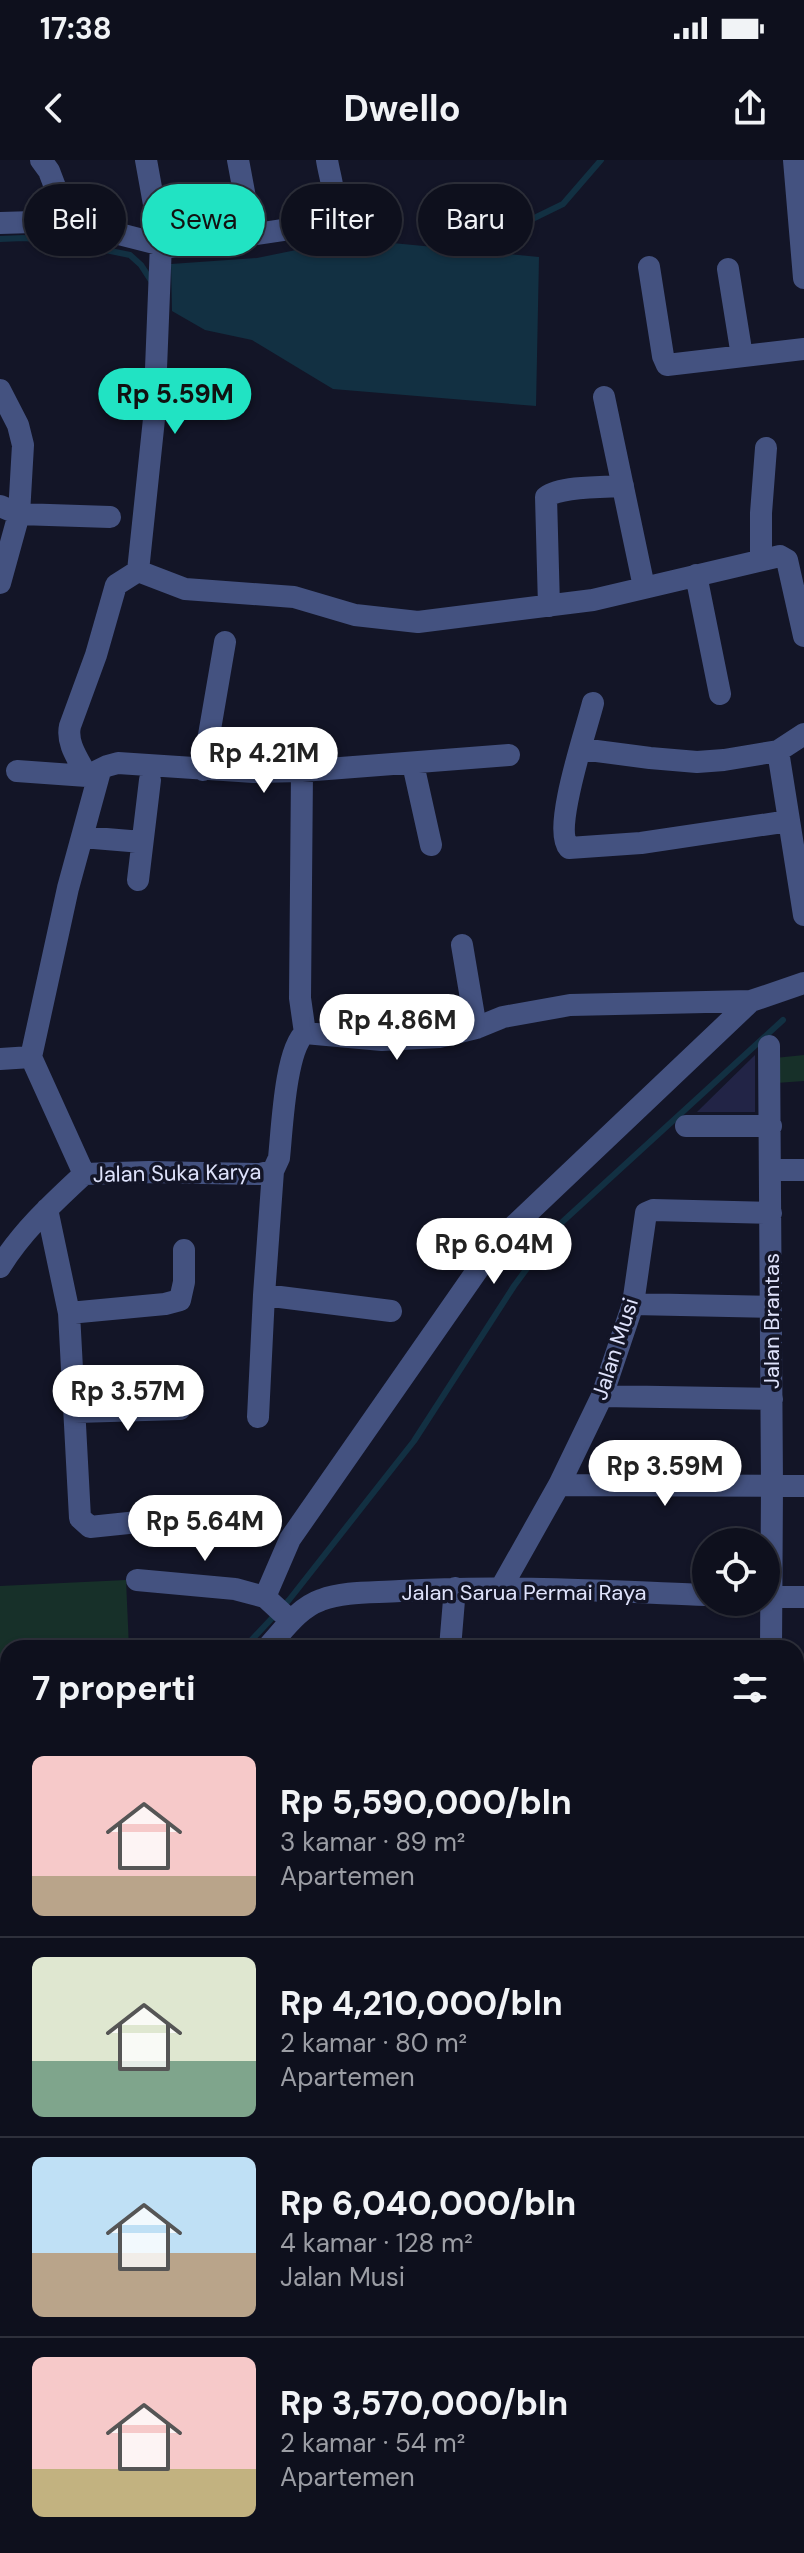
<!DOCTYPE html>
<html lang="id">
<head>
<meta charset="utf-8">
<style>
	:root { --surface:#0e101d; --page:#1c1e2a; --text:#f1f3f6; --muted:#9b9da4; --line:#2e303b; --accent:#21e3c3 }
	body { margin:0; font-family:"DM Sans",sans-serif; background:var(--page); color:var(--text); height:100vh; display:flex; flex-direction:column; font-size:30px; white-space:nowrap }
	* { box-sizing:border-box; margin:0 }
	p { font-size:26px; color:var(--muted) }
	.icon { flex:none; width:44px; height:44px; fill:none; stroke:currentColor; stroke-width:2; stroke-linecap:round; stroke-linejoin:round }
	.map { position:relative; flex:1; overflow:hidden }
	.details { position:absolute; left:0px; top:1480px; width:804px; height:914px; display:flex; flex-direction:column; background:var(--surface); border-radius:24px 24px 0 0; box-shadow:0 2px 6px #0004,0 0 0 2px var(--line) }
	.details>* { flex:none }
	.guide { position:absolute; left:24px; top:24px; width:756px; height:72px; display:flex; gap:16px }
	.fabs { position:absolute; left:692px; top:1368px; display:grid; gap:16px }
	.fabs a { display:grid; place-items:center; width:88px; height:88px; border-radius:50%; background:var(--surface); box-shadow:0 2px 6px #0004,0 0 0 2px var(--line); font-size:40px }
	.price { position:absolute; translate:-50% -68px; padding:0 18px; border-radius:28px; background:#fff; color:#222; font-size:26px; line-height:52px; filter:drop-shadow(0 2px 4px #0008) }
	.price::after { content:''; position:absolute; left:50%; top:48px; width:24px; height:18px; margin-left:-12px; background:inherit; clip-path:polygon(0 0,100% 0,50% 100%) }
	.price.selected { background:var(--accent); color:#111 }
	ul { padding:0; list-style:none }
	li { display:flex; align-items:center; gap:24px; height:200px; padding:0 32px }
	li+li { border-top:2px solid var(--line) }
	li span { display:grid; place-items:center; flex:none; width:224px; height:160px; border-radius:12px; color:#555 }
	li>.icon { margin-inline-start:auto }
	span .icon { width:96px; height:96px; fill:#fffc; stroke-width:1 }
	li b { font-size:34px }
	h2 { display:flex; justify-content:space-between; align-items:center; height:96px; padding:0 32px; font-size:34px }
	.chip { padding:0 28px; border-radius:36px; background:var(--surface); box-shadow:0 2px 6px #0004,0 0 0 2px var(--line); font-size:28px; line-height:72px }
	.chip.selected { background:var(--accent); color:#111 }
	.status { display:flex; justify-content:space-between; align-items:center; height:56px; padding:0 40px; background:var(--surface); direction:ltr }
	.status svg { height:22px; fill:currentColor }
	header { display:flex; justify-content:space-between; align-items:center; height:104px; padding:0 32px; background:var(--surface); font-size:36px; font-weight:700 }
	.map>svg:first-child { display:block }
	.green { fill:#173029 }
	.water { fill:#123042 }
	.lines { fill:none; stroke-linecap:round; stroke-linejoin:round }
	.stream { stroke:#123042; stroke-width:6 }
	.building { fill:#222446 }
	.minor { stroke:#445280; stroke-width:22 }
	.labels { text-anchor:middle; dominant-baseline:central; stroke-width:7; stroke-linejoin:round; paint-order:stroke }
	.street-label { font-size:22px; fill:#dee2fb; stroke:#131527 }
</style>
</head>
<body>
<div class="status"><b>17:38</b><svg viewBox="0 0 49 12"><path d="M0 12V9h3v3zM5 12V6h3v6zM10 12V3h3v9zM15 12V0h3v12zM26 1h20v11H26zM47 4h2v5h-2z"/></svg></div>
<header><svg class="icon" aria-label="back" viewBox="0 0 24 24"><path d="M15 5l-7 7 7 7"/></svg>Dwello<svg class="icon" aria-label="share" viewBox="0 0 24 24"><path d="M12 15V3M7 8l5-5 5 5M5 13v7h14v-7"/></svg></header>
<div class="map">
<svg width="804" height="2393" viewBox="0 0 804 2393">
	<rect width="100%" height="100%" fill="#131527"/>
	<path class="green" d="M804,895V921L776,923L775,898Z
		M126,1420L129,1488H8V1591L0,1592V1426Z"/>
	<path class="water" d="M350,79L539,97L536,246L333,229L252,180L205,170L172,151L171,104L257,98Z"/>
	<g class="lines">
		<path class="stream" d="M0,79L24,78L66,82L130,95L141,105L152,122
			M469,90L563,44L601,0
			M244,1488L289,1440L414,1281L514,1126L559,1065L783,860
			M0,1615L8,1612"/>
	</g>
	<path class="building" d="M755,895V952H697Z"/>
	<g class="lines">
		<path class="minor" d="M41,0L49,11L68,61
			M238,0L252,75
			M794,0L804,118
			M0,63L68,61L170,87L316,65C344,49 331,26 327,0
			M649,107L663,196L667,205L804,189
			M728,109L742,196
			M0,230L18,265L23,285L19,354L0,423
			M604,237L644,427
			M0,346L19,354L110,357
			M761,399V353L766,288
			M138,411L154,259L161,83L146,0
			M696,415L720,534
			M549,446L546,337C561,326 604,327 623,326
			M593,543C586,571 552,669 569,688L641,683L789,661
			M581,589L650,598L697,602L724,600L778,591L804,574
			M778,591L804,755
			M413,604L431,685
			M203,610L225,482
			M17,611L87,616L107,606L118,603L254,612L302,611L509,595
			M302,611L300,838L305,873
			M87,616C79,600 66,584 70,566L96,495L116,425L138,411L185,429L294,437L355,455L418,462L593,440L780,396L787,400L804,476
			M82,677L142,682
			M138,720L150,620
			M462,785L476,868
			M769,886L772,1326L771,1488
			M31,897L68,728L100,611
			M31,897L84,1014
			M0,899L31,897
			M686,966H771
			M771,1010H804
			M47,1049L69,1153L80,1358L90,1367L186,1357
			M0,1107C22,1071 53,1043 84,1014L149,1012L260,1014L273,1011L279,998C282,971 285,890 305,873L382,880L439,877L476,868L503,857L570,845L751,841L804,823
			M264,1135L391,1151
			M633,1144L771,1147
			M69,1153L165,1144L180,1140L184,1122V1090
			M602,1236L772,1239
			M75,1252L180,1249
			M258,1257L264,1135L273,1011
			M559,1325L804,1326
			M137,1420L235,1429L265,1437L291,1461
			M501,1428L559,1325L602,1236L633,1144L646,1053L653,1050L771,1053
			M265,1437L290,1379L497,1082L751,841
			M766,1437H804
			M267,1488C283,1471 298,1448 321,1440C345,1431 374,1433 400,1431C502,1425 604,1431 706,1435
			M450,1488L455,1428
			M0,1673L8,1669
			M796,1702L804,1699
			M0,1780L8,1769
			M796,1848L804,1844
			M0,1971L8,1960
			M796,2122V2127
			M0,2150L8,2140
			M0,2250L8,2248
			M101,2386L105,2393
			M473,2386L476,2393
			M751,2386L756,2393
			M236,2393L256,2386
			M545,2393L560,2386"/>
	</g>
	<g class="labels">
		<g class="street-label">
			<text transform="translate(177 1013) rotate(-1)">Jalan Suka Karya</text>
			<text transform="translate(771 1161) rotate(-90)">Jalan Brantas</text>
			<text transform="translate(615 1189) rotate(-72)">Jalan Musi</text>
			<text x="524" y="1432">Jalan Sarua Permai Raya</text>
		</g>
	</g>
</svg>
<div class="fabs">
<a><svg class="icon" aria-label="locate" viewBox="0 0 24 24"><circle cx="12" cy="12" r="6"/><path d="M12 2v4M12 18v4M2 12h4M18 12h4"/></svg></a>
</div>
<b class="price selected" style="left:175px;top:276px">Rp 5.59M</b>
<b class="price" style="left:264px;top:635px">Rp 4.21M</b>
<b class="price" style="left:397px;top:902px">Rp 4.86M</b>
<b class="price" style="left:494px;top:1126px">Rp 6.04M</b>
<b class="price" style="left:128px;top:1273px">Rp 3.57M</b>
<b class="price" style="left:665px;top:1348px">Rp 3.59M</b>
<b class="price" style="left:205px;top:1403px">Rp 5.64M</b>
<div class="guide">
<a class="chip">Beli</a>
<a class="chip selected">Sewa</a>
<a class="chip">Filter</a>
<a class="chip">Baru</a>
</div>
<section class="details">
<h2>7 properti<svg class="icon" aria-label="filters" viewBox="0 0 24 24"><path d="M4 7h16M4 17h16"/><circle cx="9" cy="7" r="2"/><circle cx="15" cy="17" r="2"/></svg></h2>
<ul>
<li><span style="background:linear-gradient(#f6c9c9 75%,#b9a48a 0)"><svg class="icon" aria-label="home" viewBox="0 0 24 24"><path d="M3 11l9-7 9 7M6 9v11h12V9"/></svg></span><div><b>Rp 5,590,000/bln</b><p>3 kamar · 89 m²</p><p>Apartemen</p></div></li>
<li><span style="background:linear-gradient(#dfe7d0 65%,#7fa58c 0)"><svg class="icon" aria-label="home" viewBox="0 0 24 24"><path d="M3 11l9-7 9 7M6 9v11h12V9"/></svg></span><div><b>Rp 4,210,000/bln</b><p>2 kamar · 80 m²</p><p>Apartemen</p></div></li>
<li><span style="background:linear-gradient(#bfe0f5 60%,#b9a48a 0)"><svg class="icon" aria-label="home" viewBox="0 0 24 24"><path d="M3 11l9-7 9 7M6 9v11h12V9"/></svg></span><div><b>Rp 6,040,000/bln</b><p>4 kamar · 128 m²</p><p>Jalan Musi</p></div></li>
<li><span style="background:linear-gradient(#f6c9c9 70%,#c2b280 0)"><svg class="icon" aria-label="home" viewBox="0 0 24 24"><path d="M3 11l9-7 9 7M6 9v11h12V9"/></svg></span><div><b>Rp 3,570,000/bln</b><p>2 kamar · 54 m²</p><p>Apartemen</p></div></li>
</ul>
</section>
</div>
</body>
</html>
